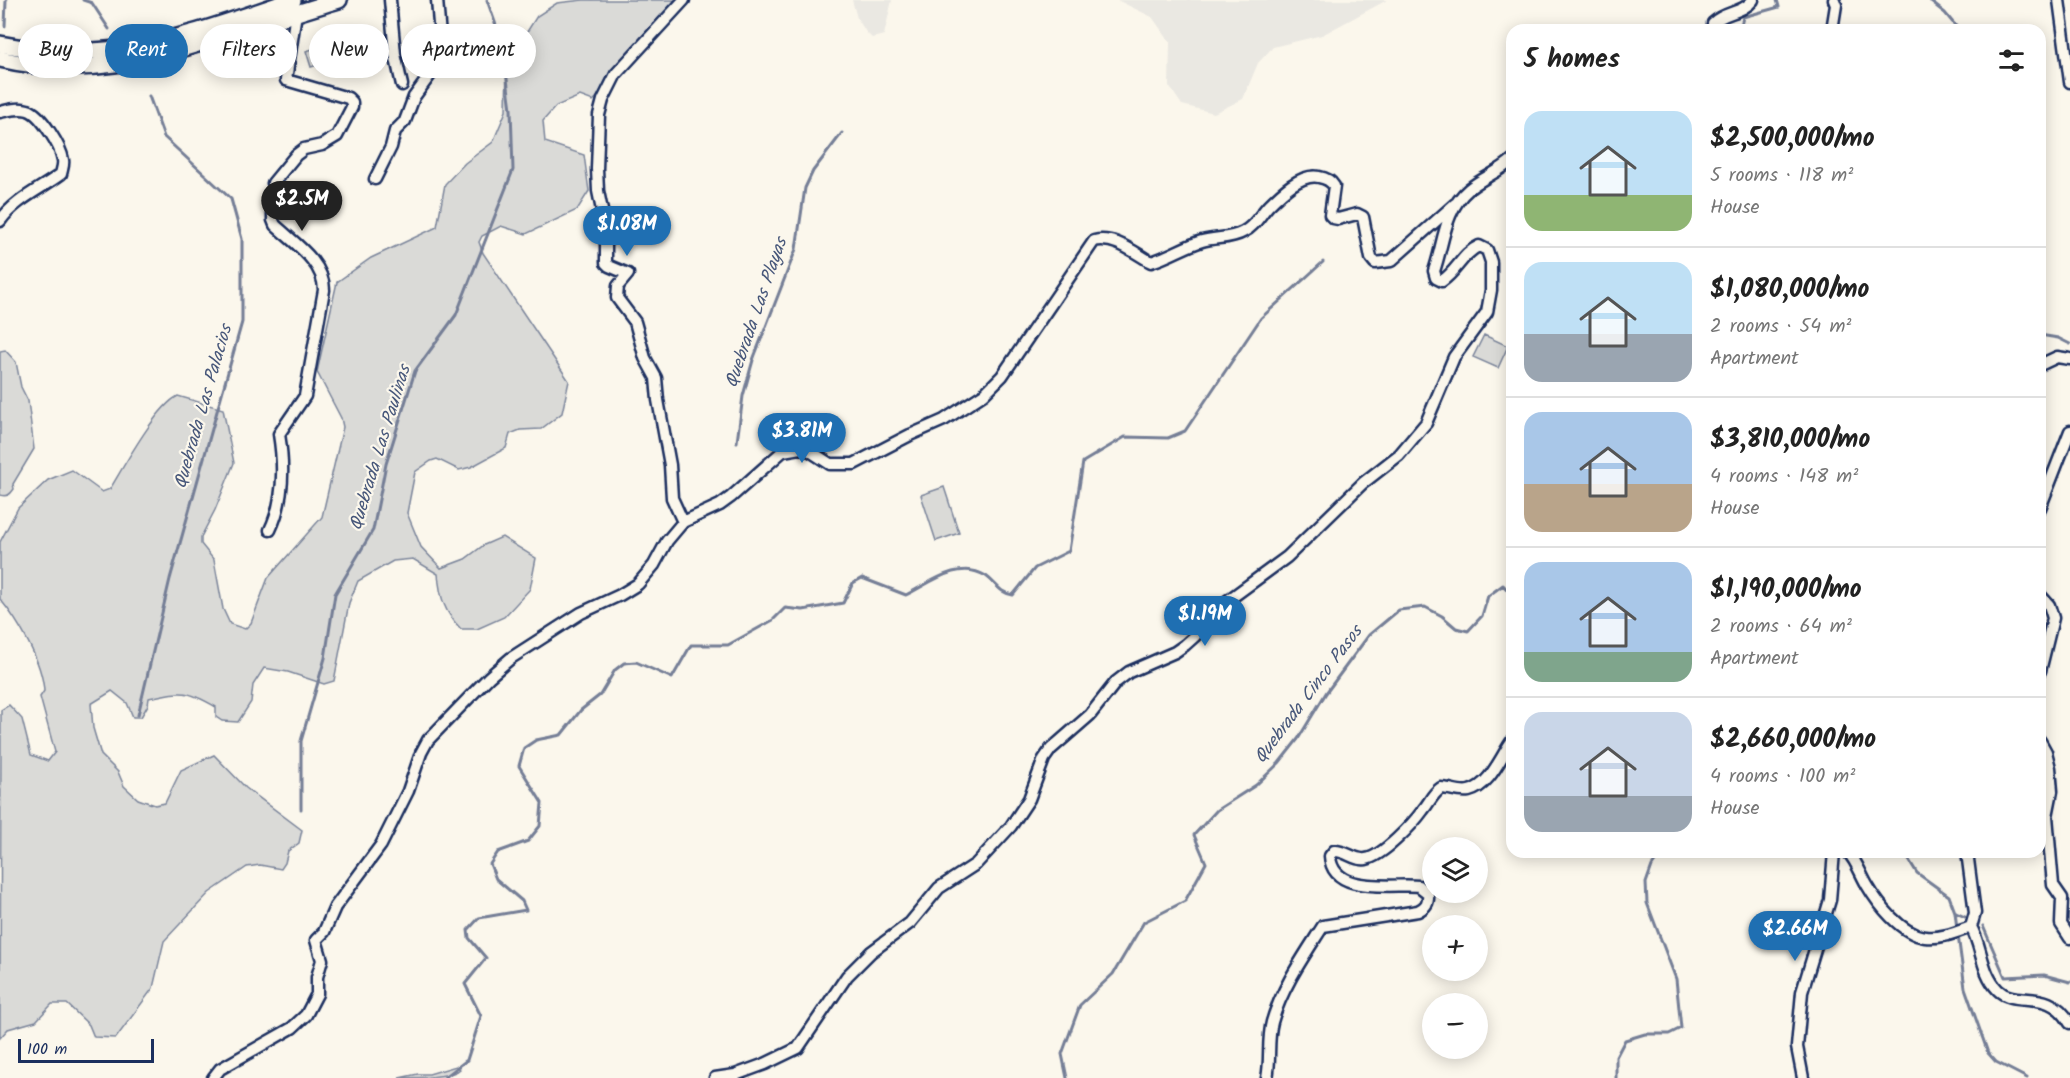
<!DOCTYPE html>
<html lang="en">
<head>
<meta charset="utf-8">
<style>
	:root { --surface:#fff; --page:#f6f6f6; --text:#222; --muted:#767676; --line:#e0e0e0; --accent:#1f6fb2 }
	body { margin:0; font-family:Kalam,sans-serif; background:var(--page); color:var(--text); height:100vh; display:flex; flex-direction:column; font-size:22px; white-space:nowrap }
	* { box-sizing:border-box; margin:0 }
	p { font-size:20px; color:var(--muted) }
	.icon { flex:none; width:33px; height:33px; fill:none; stroke:currentColor; stroke-width:2; stroke-linecap:round; stroke-linejoin:round }
	.map { position:relative; flex:1; overflow:hidden }
	.details { position:absolute; left:1506px; top:24px; width:540px; height:834px; display:flex; flex-direction:column; background:var(--surface); border-radius:18px; box-shadow:0 3px 15px #0003 }
	.details>* { flex:none }
	.hud { position:absolute; left:18px; top:24px; width:570px; height:54px; display:flex; gap:12px }
	.controls { position:absolute; left:1422px; top:837px; display:grid; gap:12px }
	.controls a { display:grid; place-items:center; width:66px; height:66px; border-radius:50%; background:var(--surface); box-shadow:0 3px 15px #0003; font-size:30px }
	.scale { position:absolute; left:18px; bottom:15px; width:136px; box-sizing:border-box; padding-left:6px; border:3px solid #1b2f5e; border-top:0; font-size:16px; line-height:21px; white-space:nowrap; color:#1b2f5e; -webkit-text-stroke:4px #fbf7ec; paint-order:stroke }
	.price { position:absolute; translate:-50% -51px; padding:0 14px; border-radius:21px; background:var(--accent); color:#fff; font-size:20px; line-height:39px; filter:drop-shadow(0 2px 3px #0008) }
	.price::after { content:''; position:absolute; left:50%; top:36px; width:18px; height:14px; margin-left:-9px; background:inherit; clip-path:polygon(0 0,100% 0,50% 100%) }
	.price.active { background:#222; color:#fff }
	ul { padding:0; list-style:none }
	li { display:flex; align-items:center; gap:18px; height:150px; padding:0 18px }
	li+li { border-top:2px solid var(--line) }
	li span { display:grid; place-items:center; flex:none; width:168px; height:120px; border-radius:18px; color:#555 }
	li>.icon { margin-inline-start:auto }
	span .icon { width:72px; height:72px; fill:#fffc; stroke-width:1 }
	li b { font-size:26px }
	h2 { display:flex; justify-content:space-between; align-items:center; height:72px; padding:0 18px; font-size:26px }
	.chip { padding:0 21px; border-radius:27px; background:var(--surface); box-shadow:0 3px 15px #0003; font-size:21px; line-height:54px }
	.chip.active { background:var(--accent); color:#fff }
	.map>svg:first-child { display:block }
	.built { fill:#eae8e2 }
	.green { fill:#dadad7; stroke:#7a849a; stroke-width:1.5 }
	.lines { fill:none; stroke-linecap:round; stroke-linejoin:round }
	.stream { stroke:#747e96; stroke-width:3 }
	.minor-casing { stroke:#1b2f5e; stroke-width:15 }
	.highway-casing { stroke:#1b2f5e; stroke-width:20 }
	.minor { stroke:#fbf7ec; stroke-width:10 }
	.highway { stroke:#fbf7ec; stroke-width:15 }
	.labels { text-anchor:middle; dominant-baseline:central; stroke-width:4.5; stroke-linejoin:round; paint-order:stroke }
	.water-label { font-size:18px; font-style:italic; fill:#47577a; stroke:#fbf7ec }
</style>
</head>
<body>
<div class="map">
<svg width="2070" height="1078" viewBox="0 0 2070 1078">
	<rect width="100%" height="100%" fill="#fbf7ec"/>
	<filter id="ink" filterUnits="userSpaceOnUse"><feTurbulence type="fractalNoise" baseFrequency=".0167" numOctaves="2"/><feDisplacementMap in="SourceGraphic" scale="12" xChannelSelector="R" yChannelSelector="G"/><feConvolveMatrix kernelMatrix="1 2 1 2 8 2 1 2 1" color-interpolation-filters="sRGB"/></filter>
	<g filter="url(#ink)">
		<path class="built" d="M852,0H892L884,35L872,38L866,32L857,18Z
			M1117,0H1387L1322,35L1273,47L1258,63L1243,99L1214,113L1182,105L1169,86L1170,42L1152,17Z"/>
		<path class="green" d="M583,0H677C655,21 639,38 620,63C611,75 605,91 593,101L580,96L556,106L543,121L545,142L584,155L589,191L577,210L526,234L501,226L482,236L479,242L483,253L569,381L562,413L541,429L520,430L510,434L506,448L471,467L459,470L437,459L431,461L415,472L407,513L421,547L441,568L465,559L484,545L502,537L536,558L530,589L504,617L477,629H461C444,612 440,597 438,574L413,559L393,561L358,581L349,603L334,681L324,684L288,672L264,668L253,685L251,702L238,722L222,721L216,717V707C185,689 182,691 149,698L148,705L141,717H133L127,703L112,691L91,704L93,728L101,755L118,772L124,786L138,799L155,805L165,803L181,770L214,755L246,788L302,830L299,843L288,851L285,863L281,869L260,865L247,867L209,893L164,941L153,988L116,1038L94,1037L89,1025L67,1004H52L36,1021L8,1029L0,1038L1,710L9,705L22,719L31,755L48,761L55,752L40,697L44,691C42,661 19,622 0,599V542L18,508L48,480L72,470L102,492L110,489C124,466 156,407 178,396L223,409L234,463L215,510L201,537V544L214,560L223,609L230,624L245,629L251,623L268,578L322,517L343,427L341,418L317,372L337,282L371,258L437,227L445,184L465,163L493,142L506,111L507,63L537,16L557,3Z
			M343,40L348,56L311,67L306,51Z
			M1484,335L1508,346L1498,368L1473,357Z
			M5,350L16,362L21,387L28,401L34,449L13,484L14,489C10,495 7,497 0,495V351Z
			M944,487L959,533L936,541L921,495Z
			M456,1066L460,1069C452,1078 415,1078 399,1078L418,1074H429Z"/>
		<g class="lines">
			<path class="stream" d="M83,0L92,3L109,29
				M1932,0L1931,2L1945,13L1959,30
				M5,26L6,0
				M1740,30L1743,17L1779,7L1777,0
				M2040,335L2058,338L2070,344
				M737,442L743,396L753,360L796,249L805,188L813,171L842,133
				M138,715L170,579L242,322V239L231,199L164,137L149,96
				M301,809V741L325,658L335,594L373,530L386,464L415,371L456,315L513,170L511,109L502,42L487,0
				M1904,852L1917,873L1949,896L1955,912L1957,929
				M1956,913L1965,917
				M1983,926L2005,977L2044,975L2070,982
				M1958,935L1965,988L1988,1053L1996,1062L2027,1078
				M444,1078L467,1060L481,1016L465,984L486,958L469,938L468,930L479,918L526,910L522,901L496,879L490,864L498,852L528,841L540,826L542,803L519,766L524,748L536,740L561,735L581,710L600,695L615,670L624,663L636,662L672,678L691,645H728L773,620L785,608L803,610L843,603L853,583L862,578L906,595C930,583 959,559 986,576C997,584 998,592 1013,595L1035,568L1069,551L1083,462L1125,437L1168,438L1185,431L1261,318L1323,262
				M1067,1078L1062,1054L1080,1005L1113,974L1144,922L1185,901L1206,863L1194,835L1217,810L1256,785L1279,763L1298,739L1326,693L1369,635L1399,610L1425,607L1442,616L1456,628L1468,631L1482,616L1488,596L1503,585L1512,595
				M1616,1078V1057L1625,1040L1645,1034H1669L1681,1028L1676,979L1647,903L1646,883L1652,866L1662,852"/>
			<g class="minor-casing">
				<path id="minor" d="M390,0L395,54L402,85
					M2059,0L2070,82
					M1713,30V23C1725,11 1742,14 1753,0
					M1832,30L1836,5L1834,0
					M0,112C9,110 19,107 28,110C41,114 61,147 63,160C64,165 62,169 61,174C39,190 16,199 0,221
					M375,179L391,147L395,131L405,121L414,97L433,71L440,36L437,0
					M2040,365L2057,357L2070,359
					M2040,508L2070,431
					M683,522L672,498L670,465L658,400L656,378L645,358L635,322L617,298L618,286L628,274L609,266L606,263V230L598,191L597,169L599,115L603,100L616,74L684,0
					M270,530C284,501 284,465 279,434L305,396L324,290C324,262 294,243 275,225L273,220V213L288,205L301,202L302,199L297,193L275,189L273,183L296,155L304,149L322,145L337,136L352,107V102L348,98L286,80L296,13
					M2040,595L2049,605L2053,618L2040,671
					M2040,741L2046,752L2050,768L2052,791L2047,816L2053,885L2062,898L2061,924L2070,938
					M1848,852C1857,862 1860,873 1867,885C1878,904 1901,934 1925,937C1941,939 1957,932 1971,927
					M1967,852L1975,913L1971,927C1982,946 1981,973 1998,990C2016,1008 2049,986 2070,1023
					M213,1078L220,1069L292,1028L306,1015L317,994V977L322,960L316,940L324,932L335,907L381,845L408,791L421,753L428,740L489,677L511,658L581,613L620,595L638,584L654,565L667,541L683,522L720,505L731,497L783,451L800,448L810,451L830,464H854L910,435L944,420L984,394L1002,376L1094,241C1115,236 1133,252 1151,262C1169,257 1185,246 1202,241C1216,237 1231,239 1243,232C1254,227 1260,215 1268,206C1280,194 1301,173 1319,177C1325,178 1331,181 1334,186L1330,215L1333,218L1338,219L1357,214L1363,217L1371,258L1375,263L1391,261L1455,204
					M715,1078L735,1075L765,1064L798,1048L847,976L871,952L910,923L939,888L976,864L1011,826L1029,799L1044,759L1051,749L1090,715L1116,682L1129,672L1175,652L1185,645L1195,636L1211,615L1223,604L1287,557L1363,483L1399,455L1426,423L1454,357L1487,312L1491,290V262L1487,250L1479,246C1463,253 1457,271 1442,281L1436,278L1434,271C1444,243 1444,210 1469,189C1482,178 1499,172 1512,160
					M1267,1078C1271,1060 1267,1041 1272,1022C1282,987 1304,956 1323,926L1418,911C1426,907 1429,903 1428,893L1419,886C1395,883 1332,896 1330,856L1334,851C1346,850 1354,861 1366,859C1383,856 1413,824 1423,810C1430,802 1432,794 1441,788C1450,788 1460,793 1469,791C1490,786 1501,756 1512,741
					M1803,1078L1797,1047L1802,992L1830,900L1834,852"/>
			</g>
			<g class="highway-casing">
				<path id="highway" d="M0,44C41,52 83,54 124,48C182,40 238,18 293,0
					M0,59C85,79 149,60 229,34C266,23 302,11 339,0"/>
			</g>
			<use href="#minor" class="minor"/>
			<use href="#highway" class="highway"/>
		</g>
	</g>
	<g class="labels">
		<g class="water-label">
			<text transform="translate(757 313) rotate(-71)">Quebrada Las Playas</text>
			<text transform="translate(204 407) rotate(-74)">Quebrada Las Palacios</text>
			<text transform="translate(381 448) rotate(-73)">Quebrada Las Paulinas</text>
			<text transform="translate(1309 695) rotate(-53)">Quebrada Cinco Pasos</text>
		</g>
	</g>
</svg>
<div class="controls">
<a><svg class="icon" aria-label="layers" viewBox="0 0 24 24"><path d="M12 4l9 5-9 5-9-5zM3 14l9 5 9-5"/></svg></a>
<a>+</a>
<a>−</a>
</div>
<div class="scale">100 m</div>
<b class="price active" style="left:302px;top:232px">$2.5M</b>
<b class="price" style="left:627px;top:257px">$1.08M</b>
<b class="price" style="left:802px;top:464px">$3.81M</b>
<b class="price" style="left:1205px;top:647px">$1.19M</b>
<b class="price" style="left:1795px;top:962px">$2.66M</b>
<div class="hud">
<a class="chip">Buy</a>
<a class="chip active">Rent</a>
<a class="chip">Filters</a>
<a class="chip">New</a>
<a class="chip">Apartment</a>
</div>
<section class="details">
<h2>5 homes<svg class="icon" aria-label="filters" viewBox="0 0 24 24"><path d="M4 7h16M4 17h16"/><circle cx="9" cy="7" r="2"/><circle cx="15" cy="17" r="2"/></svg></h2>
<ul>
<li><span style="background:linear-gradient(#bfe0f5 70%,#8fb573 0)"><svg class="icon" aria-label="home" viewBox="0 0 24 24"><path d="M3 11l9-7 9 7M6 9v11h12V9"/></svg></span><div><b>$2,500,000/mo</b><p>5 rooms · 118 m²</p><p>House</p></div></li>
<li><span style="background:linear-gradient(#bfe0f5 60%,#9aa5b1 0)"><svg class="icon" aria-label="home" viewBox="0 0 24 24"><path d="M3 11l9-7 9 7M6 9v11h12V9"/></svg></span><div><b>$1,080,000/mo</b><p>2 rooms · 54 m²</p><p>Apartment</p></div></li>
<li><span style="background:linear-gradient(#a9c7e8 60%,#b9a48a 0)"><svg class="icon" aria-label="home" viewBox="0 0 24 24"><path d="M3 11l9-7 9 7M6 9v11h12V9"/></svg></span><div><b>$3,810,000/mo</b><p>4 rooms · 148 m²</p><p>House</p></div></li>
<li><span style="background:linear-gradient(#a9c7e8 75%,#7fa58c 0)"><svg class="icon" aria-label="home" viewBox="0 0 24 24"><path d="M3 11l9-7 9 7M6 9v11h12V9"/></svg></span><div><b>$1,190,000/mo</b><p>2 rooms · 64 m²</p><p>Apartment</p></div></li>
<li><span style="background:linear-gradient(#c9d6e8 70%,#9aa5b1 0)"><svg class="icon" aria-label="home" viewBox="0 0 24 24"><path d="M3 11l9-7 9 7M6 9v11h12V9"/></svg></span><div><b>$2,660,000/mo</b><p>4 rooms · 100 m²</p><p>House</p></div></li>
</ul>
</section>
</div>
</body>
</html>
